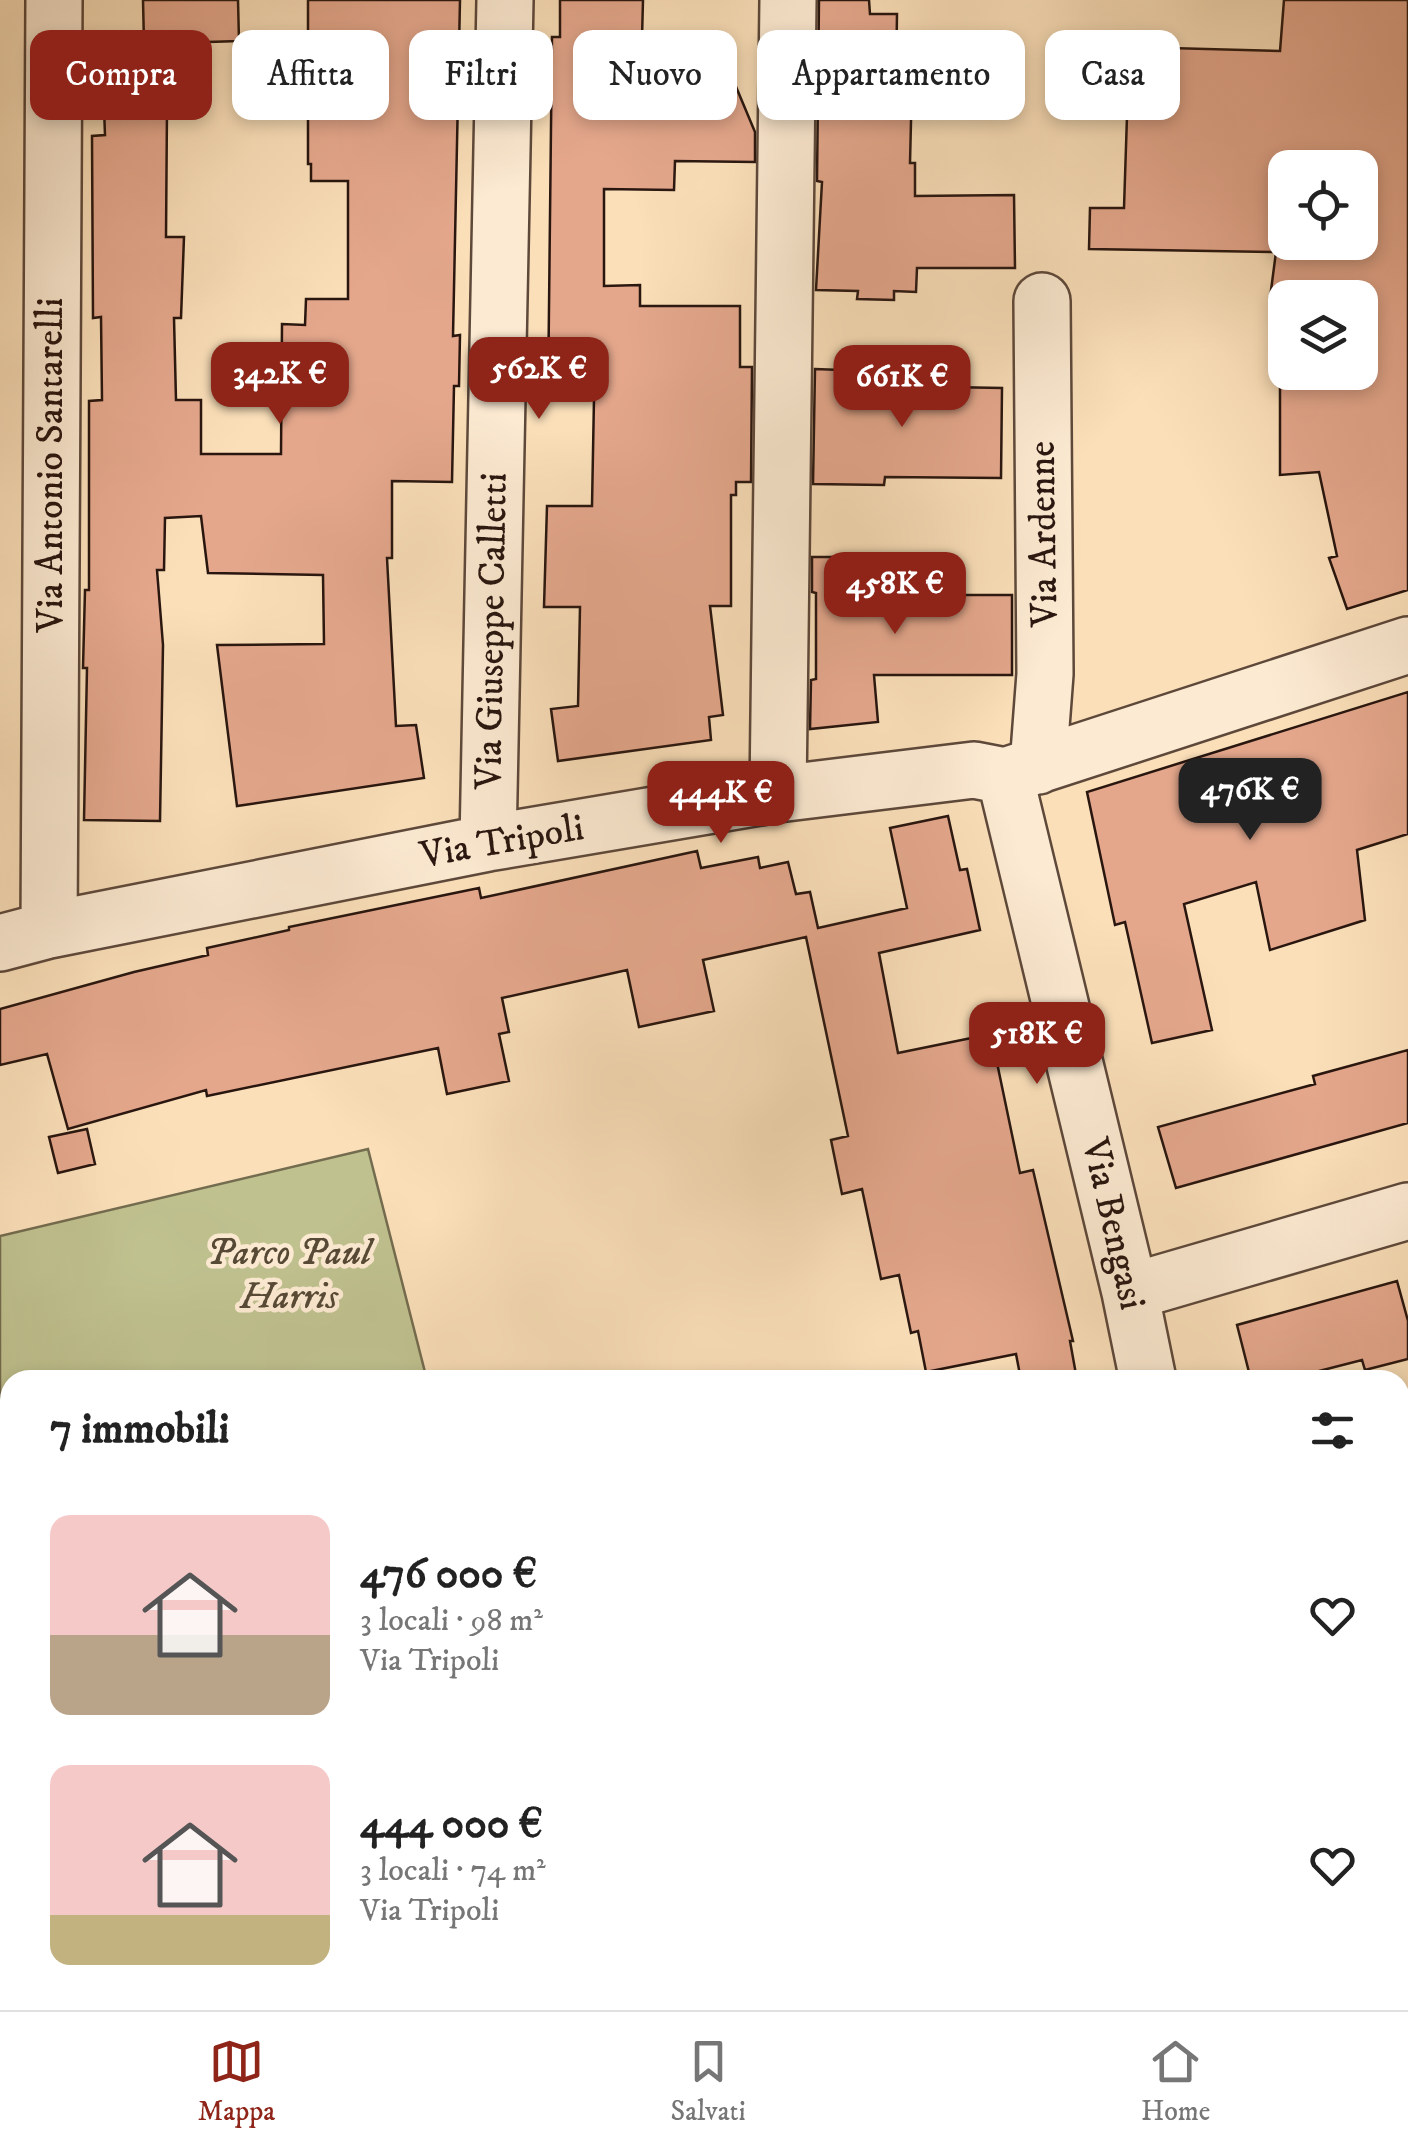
<!DOCTYPE html>
<html lang="it">
<head>
<meta charset="utf-8">
<style>
	:root { --surface:#fff; --page:#f6f6f6; --text:#222; --muted:#767676; --line:#e0e0e0; --accent:#8f2418 }
	body { margin:0; font-family:"IM FELL DW Pica",serif; background:var(--page); color:var(--text); height:100vh; display:flex; flex-direction:column; font-size:38px; white-space:nowrap }
	* { box-sizing:border-box; margin:0 }
	p { font-size:32px; color:var(--muted) }
	.icon { flex:none; width:55px; height:55px; fill:none; stroke:currentColor; stroke-width:2; stroke-linecap:round; stroke-linejoin:round }
	.map { position:relative; flex:1; overflow:hidden }
	.side { position:absolute; left:0px; top:1370px; width:1410px; height:640px; display:flex; flex-direction:column; background:var(--surface); border-radius:30px 30px 0 0; box-shadow:0 5px 15px #0003 }
	.side>* { flex:none }
	.top-card { position:absolute; left:30px; top:30px; width:1350px; height:90px; display:flex; gap:20px }
	.fabs { position:absolute; left:1268px; top:150px; display:grid; gap:20px }
	.fabs a { display:grid; place-items:center; width:110px; height:110px; border-radius:20px; background:var(--surface); box-shadow:0 5px 15px #0003; font-size:50px }
	.price { position:absolute; translate:-50% -85px; padding:0 22px; border-radius:20px; background:var(--accent); color:#fff; font-size:32px; line-height:65px; filter:drop-shadow(0 2px 5px #0008) }
	.price::after { content:''; position:absolute; left:50%; top:60px; width:30px; height:22px; margin-left:-15px; background:inherit; clip-path:polygon(0 0,100% 0,50% 100%) }
	.price.current { background:#222; color:#fff }
	ul { padding:0; list-style:none }
	li { display:flex; align-items:center; gap:30px; height:250px; padding:0 50px }
	li span { display:grid; place-items:center; flex:none; width:280px; height:200px; border-radius:20px; color:#555 }
	li>.icon { margin-inline-start:auto }
	span .icon { width:120px; height:120px; fill:#fffc; stroke-width:1 }
	li b { font-size:42px }
	h2 { display:flex; justify-content:space-between; align-items:center; height:120px; padding:0 50px; font-size:42px }
	.chip { padding:0 35px; border-radius:20px; background:var(--surface); box-shadow:0 5px 15px #0003; font-size:35px; line-height:90px }
	.chip.current { background:var(--accent); color:#fff }
	.menu { display:flex; justify-content:space-around; align-items:center; height:140px; border-top:2px solid var(--line); background:var(--surface); font-size:28px; color:var(--muted) }
	.menu a { display:grid; justify-items:center; gap:5px }
	.menu .current { color:var(--accent) }
	.map>svg:first-child { display:block }
	.green { fill:#bfc18f; stroke:#746c4f; stroke-width:2.5 }
	.building { fill:#e4a78c; stroke:#29160f; stroke-width:2.5; fill-rule:evenodd }
	.lines { fill:none; stroke-linecap:round; stroke-linejoin:round }
	.minor-casing { stroke:#5d483a; stroke-width:60 }
	.path { stroke:#29160f; stroke-width:6; stroke-dasharray:2.5 5; stroke-linecap:butt }
	.minor { stroke:#fcead2; stroke-width:55 }
	.labels { text-anchor:middle; dominant-baseline:central; stroke-width:9; stroke-linejoin:round; paint-order:stroke }
	.street-label { font-size:38px; fill:#29160f; stroke:#fcead2 }
	.park-label { font-size:38px; font-style:italic; fill:#564935; stroke:#fcead2 }
</style>
</head>
<body>
<div class="map">
<svg width="1408" height="2010" viewBox="0 0 1408 2010">
	<rect width="100%" height="100%" fill="#fadfb9"/>
	<filter id="stains"><feTurbulence type="fractalNoise" baseFrequency=".002" numOctaves="4"/><feColorMatrix values="0 0 0 0 .2 0 0 0 0 .09 0 0 0 0 .02 0 0 0 .5 -.17"/></filter>
	<radialGradient id="worn" r=".72"><stop offset=".6" stop-color="#630" stop-opacity="0"/><stop offset="1" stop-color="#630" stop-opacity=".3"/></radialGradient>
	<path class="green" d="M368,1149L427,1380H10V2000H229L232,2010H0V1236Z"/>
	<path class="building" d="M143,0H238L239,41L144,44Z
		M308,0H460L453,336L460,335L459,386H454L452,482L392,481V558H387L396,726L416,725L424,778L237,806L217,645L324,644L323,575L208,573L201,516L165,518L164,570H157L163,645L160,821L84,820L87,668H83L85,590H89V401L102,400L101,317L93,318L92,136L105,135L104,108H167L166,237H184L181,318H174L176,400H201V454H281L282,324L305,325L306,299H348V181H311V164H308Z
		M560,0H643L641,76L725,78L734,82L755,132V162L675,161L674,190L604,189V286L640,285V306H740V367H752L751,482H736V495H731V606H710L723,715L709,717L711,740L558,761L551,709L578,706L580,607H544L547,506H592L594,398H548L552,37H560Z
		M819,0H869L870,14H897L896,80H912L910,163H915V196L1014,195L1015,268H917L916,292L894,291V300L857,299L858,291L816,290L822,182L817,181Z
		M1284,0H1408V590L1347,609L1329,558L1337,556L1319,472L1280,475V372H1360V298H1270L1276,252L1089,249L1090,208H1124L1129,55H1170V48L1280,51ZM1285,168H1360V242H1285Z
		M815,369L893,372L892,386L1002,388L1001,478L885,477L884,485L813,484Z
		M812,557H888V595H1012V675H874L878,722L810,729L811,680L816,679V593L812,592Z
		M1408,692V834L1357,850L1365,920L1270,950L1256,882L1184,904L1212,1030L1152,1043L1125,922L1115,925L1087,792Z
		M948,816L960,870L967,869L980,930L879,953L898,1053L991,1034L1020,1173L1033,1170L1073,1341H1070L1077,1380H1021L1016,1354L926,1372L918,1331L911,1333L899,1275L881,1279L862,1189L842,1194L831,1140L848,1136L806,937L703,960L714,1011L639,1027L627,970L502,998L509,1032L499,1034L509,1081L447,1094L438,1048L207,1096L206,1090L68,1129L47,1054L0,1065V1009L134,972L208,955L207,948L289,930V927L479,888L481,898L697,851L701,868L758,857L760,868L788,862L796,894L810,892L818,928L907,908L890,828Z
		M1408,1050V1123L1176,1188L1158,1127L1315,1084L1313,1076Z
		M87,1129L95,1164L58,1173L49,1137Z
		M1397,1281L1408,1321V1359L1365,1370L1362,1360L1284,1380H1251L1237,1325Z"/>
	<g class="lines">
		<g class="minor-casing">
			<path id="minor" d="M1038,766L1045,674L1042,301
				M1005,776L1130,1292L1148,1380
				M778,794L788,0
				M488,843L505,0
				M49,930L54,0
				M0,943L49,930L488,843L778,794L974,770L1005,776L1408,645
				M1130,1292L1408,1211
				M286,2000L289,2010
				M413,2000L415,2010
				M886,2000L889,2010
				M1296,2000L1304,2010
				M1037,2010L1083,2000"/>
		</g>
		<path class="path" d="M121,1372L125,1380
			M0,1747L10,1740"/>
		<use href="#minor" class="minor"/>
	</g>
	<g class="labels">
		<g class="street-label">
			<text transform="translate(51 465) rotate(-90)">Via Antonio Santarelli</text>
			<text transform="translate(1044 534) rotate(-91)">Via Ardenne</text>
			<text transform="translate(492 631) rotate(-89)">Via Giuseppe Calletti</text>
			<text transform="translate(502 842) rotate(-10)">Via Tripoli</text>
			<text transform="translate(1113 1224) rotate(77)">Via Bengasi</text>
		</g>
		<g class="park-label">
			<text x="289" y="1253">Parco Paul<tspan x="289" dy="44">Harris</tspan></text>
		</g>
	</g>
	<rect width="100%" height="100%" filter="url(#stains)"/>
	<rect width="100%" height="100%" fill="url(#worn)"/>
</svg>
<div class="fabs">
<a><svg class="icon" aria-label="locate" viewBox="0 0 24 24"><circle cx="12" cy="12" r="6"/><path d="M12 2v4M12 18v4M2 12h4M18 12h4"/></svg></a>
<a><svg class="icon" aria-label="layers" viewBox="0 0 24 24"><path d="M12 4l9 5-9 5-9-5zM3 14l9 5 9-5"/></svg></a>
</div>
<b class="price" style="left:539px;top:422px">562K €</b>
<b class="price" style="left:280px;top:427px">342K €</b>
<b class="price" style="left:902px;top:430px">661K €</b>
<b class="price" style="left:895px;top:637px">458K €</b>
<b class="price current" style="left:1250px;top:843px">476K €</b>
<b class="price" style="left:721px;top:846px">444K €</b>
<b class="price" style="left:1037px;top:1087px">518K €</b>
<div class="top-card">
<a class="chip current">Compra</a>
<a class="chip">Affitta</a>
<a class="chip">Filtri</a>
<a class="chip">Nuovo</a>
<a class="chip">Appartamento</a>
<a class="chip">Casa</a>
</div>
<section class="side">
<h2>7 immobili<svg class="icon" aria-label="filters" viewBox="0 0 24 24"><path d="M4 7h16M4 17h16"/><circle cx="9" cy="7" r="2"/><circle cx="15" cy="17" r="2"/></svg></h2>
<ul>
<li><span style="background:linear-gradient(#f6c9c9 60%,#b9a48a 0)"><svg class="icon" aria-label="home" viewBox="0 0 24 24"><path d="M3 11l9-7 9 7M6 9v11h12V9"/></svg></span><div><b>476 000 €</b><p>3 locali · 98 m²</p><p>Via Tripoli</p></div><svg class="icon" aria-label="heart" viewBox="0 0 24 24"><path d="M12 20l-8-8c-3-5 5-10 8-4 3-6 11-1 8 4z"/></svg></li>
<li><span style="background:linear-gradient(#f6c9c9 75%,#c2b280 0)"><svg class="icon" aria-label="home" viewBox="0 0 24 24"><path d="M3 11l9-7 9 7M6 9v11h12V9"/></svg></span><div><b>444 000 €</b><p>3 locali · 74 m²</p><p>Via Tripoli</p></div><svg class="icon" aria-label="heart" viewBox="0 0 24 24"><path d="M12 20l-8-8c-3-5 5-10 8-4 3-6 11-1 8 4z"/></svg></li>
</ul>
</section>
</div>
<nav class="menu">
<a class="current"><svg class="icon" aria-label="map" viewBox="0 0 24 24"><path d="M3 6l6-2 6 2 6-2v14l-6 2-6-2-6 2zM9 4v14M15 6v14"/></svg>Mappa</a>
<a><svg class="icon" aria-label="saved" viewBox="0 0 24 24"><path d="M7 4h10v16l-5-4-5 4z"/></svg>Salvati</a>
<a><svg class="icon" aria-label="home" viewBox="0 0 24 24"><path d="M3 11l9-7 9 7M6 9v11h12V9"/></svg>Home</a>
</nav>
</body>
</html>
